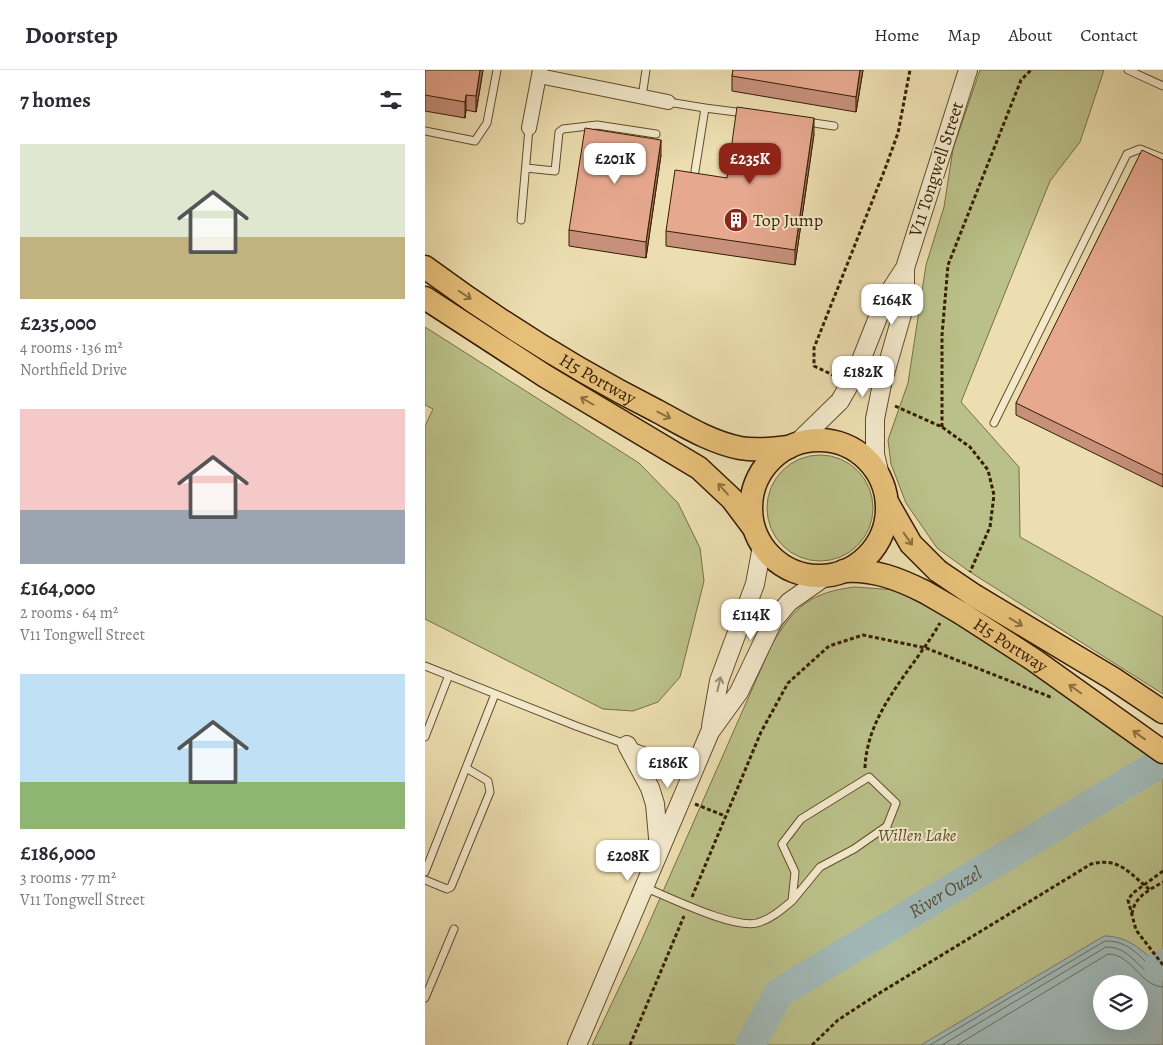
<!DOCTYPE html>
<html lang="en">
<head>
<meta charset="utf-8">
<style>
	:root { --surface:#fff; --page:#f2f2f3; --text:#2b2b33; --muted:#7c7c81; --line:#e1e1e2; --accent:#8f2418 }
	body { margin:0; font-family:Alegreya,serif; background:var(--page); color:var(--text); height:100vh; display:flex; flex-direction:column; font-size:19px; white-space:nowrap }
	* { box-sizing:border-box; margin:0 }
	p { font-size:16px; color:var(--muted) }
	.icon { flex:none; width:28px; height:28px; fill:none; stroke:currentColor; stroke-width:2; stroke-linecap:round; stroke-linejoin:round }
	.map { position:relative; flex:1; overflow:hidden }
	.panel { display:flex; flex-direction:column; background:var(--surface); width:425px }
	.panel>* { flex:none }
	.tools { position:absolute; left:668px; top:905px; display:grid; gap:10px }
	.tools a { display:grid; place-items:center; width:55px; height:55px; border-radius:50%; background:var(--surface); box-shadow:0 5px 20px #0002; font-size:25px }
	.price { position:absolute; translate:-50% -42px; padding:0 11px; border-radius:10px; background:#fff; color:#222; font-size:16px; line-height:32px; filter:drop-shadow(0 1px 2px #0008) }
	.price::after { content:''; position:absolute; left:50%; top:30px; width:15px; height:11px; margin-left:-8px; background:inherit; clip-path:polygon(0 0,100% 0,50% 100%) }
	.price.on { background:var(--accent); color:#fff }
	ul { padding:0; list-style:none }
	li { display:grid; align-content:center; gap:10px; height:265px; padding:0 20px }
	li span { display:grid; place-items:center; height:155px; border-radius:0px; color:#555 }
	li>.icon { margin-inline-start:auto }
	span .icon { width:90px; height:90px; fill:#fffc; stroke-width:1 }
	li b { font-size:21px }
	h2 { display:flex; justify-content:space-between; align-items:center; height:60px; padding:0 20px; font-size:21px }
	header { display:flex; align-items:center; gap:30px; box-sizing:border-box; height:70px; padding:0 25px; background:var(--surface); border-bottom:1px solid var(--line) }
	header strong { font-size:24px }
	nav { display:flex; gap:28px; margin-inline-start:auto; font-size:18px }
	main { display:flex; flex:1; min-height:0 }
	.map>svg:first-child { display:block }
	.green { fill:#bac089; stroke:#786f45; fill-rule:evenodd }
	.water { fill:#a0b9b8; stroke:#767b6f; fill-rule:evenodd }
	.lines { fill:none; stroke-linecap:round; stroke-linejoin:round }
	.shore { stroke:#6c6c5c; stroke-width:1 }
	.river { stroke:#a0b9b8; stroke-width:30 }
	.service-casing { stroke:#644e2d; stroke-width:9 }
	.minor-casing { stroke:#644e2d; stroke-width:16 }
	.tertiary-casing { stroke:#644e2d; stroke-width:20 }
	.primary-casing { stroke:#371e01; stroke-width:25 }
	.path { stroke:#371e01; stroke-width:3; stroke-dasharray:4 2.5; stroke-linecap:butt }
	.service { stroke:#f3eacc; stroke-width:7 }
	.minor { stroke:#f3eacc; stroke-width:14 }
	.tertiary { stroke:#f3eacc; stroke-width:18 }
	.primary { stroke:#e6bf78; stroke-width:22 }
	.tertiary-bridge-casing { stroke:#644e2d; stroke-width:20; stroke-linecap:butt }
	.primary-bridge-casing { stroke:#371e01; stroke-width:25; stroke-linecap:butt }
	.tertiary-bridge { stroke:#f3eacc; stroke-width:18 }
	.primary-bridge { stroke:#e6bf78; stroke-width:22 }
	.wall { fill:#c6907b; stroke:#371e01 }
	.shaded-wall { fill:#a17664; stroke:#371e01 }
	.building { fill:#e6a88f; stroke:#371e01 }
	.oneway { stroke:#8e6e3c }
	.oneway2 { stroke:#9e8e71 }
	.labels { text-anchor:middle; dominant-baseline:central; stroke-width:4; stroke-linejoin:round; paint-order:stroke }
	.street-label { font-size:18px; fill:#371e01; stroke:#f3eacc }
	.poi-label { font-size:18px; fill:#371e01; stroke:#f3eacc; text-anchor:start }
	.park-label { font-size:18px; font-style:italic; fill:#5e4f2a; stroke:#f3eacc }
	.water-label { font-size:19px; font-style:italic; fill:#564c38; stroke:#f3eacc }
</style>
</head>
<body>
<header>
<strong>Doorstep</strong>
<nav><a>Home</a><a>Map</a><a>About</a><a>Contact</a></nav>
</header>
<main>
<section class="panel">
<h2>7 homes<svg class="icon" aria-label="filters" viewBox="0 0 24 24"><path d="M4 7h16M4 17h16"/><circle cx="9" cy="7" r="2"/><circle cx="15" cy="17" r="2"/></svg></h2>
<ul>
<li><span style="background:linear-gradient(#dfe7d0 60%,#c2b280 0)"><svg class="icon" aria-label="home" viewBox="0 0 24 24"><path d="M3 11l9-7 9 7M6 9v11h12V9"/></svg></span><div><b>£235,000</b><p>4 rooms · 136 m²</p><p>Northfield Drive</p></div></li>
<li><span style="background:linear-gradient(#f6c9c9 65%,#9aa5b1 0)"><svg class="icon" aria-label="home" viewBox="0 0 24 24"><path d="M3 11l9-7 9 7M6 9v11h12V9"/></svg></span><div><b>£164,000</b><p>2 rooms · 64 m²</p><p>V11 Tongwell Street</p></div></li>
<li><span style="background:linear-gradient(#bfe0f5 70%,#8fb573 0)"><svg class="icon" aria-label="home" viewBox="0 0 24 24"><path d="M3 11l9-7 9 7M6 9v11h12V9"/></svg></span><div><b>£186,000</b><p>3 rooms · 77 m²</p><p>V11 Tongwell Street</p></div></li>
</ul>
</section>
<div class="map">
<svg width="738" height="975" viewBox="0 0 738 975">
	<rect width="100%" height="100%" fill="#ecdeb0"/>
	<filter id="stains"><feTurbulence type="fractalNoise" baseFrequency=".004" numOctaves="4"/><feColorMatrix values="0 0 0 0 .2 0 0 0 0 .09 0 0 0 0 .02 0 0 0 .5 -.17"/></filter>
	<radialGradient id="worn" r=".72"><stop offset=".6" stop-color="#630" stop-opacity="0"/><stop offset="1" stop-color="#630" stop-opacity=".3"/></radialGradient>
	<path class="green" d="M555,0H679L655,72L625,111L536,332L594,397L595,467L738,547V624L545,502L512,478L481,433L466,394L463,370L483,313L501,195L519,137L528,79Z
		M0,257L214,393L253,433L275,478L279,511L255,607L233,632L208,641L178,639L0,549V356L8,339L0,335Z
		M342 438a53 53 0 1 1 106 0a53 53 0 1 1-106 0Z
		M430,517L500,522L738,682V975H167L214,876L347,574C369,537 386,522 430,517ZM676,914H714V951H676Z"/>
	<path class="water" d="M679,866C705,866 720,883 738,900V975H496ZM676,914H714V951H676Z"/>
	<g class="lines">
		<path class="shore" d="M505,975L680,871C712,870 721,901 738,903
			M517,975L681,877C708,876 718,909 738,910
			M532,975L683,884C707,884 715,916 738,917"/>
		<g class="river">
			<path d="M734,896L738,894"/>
			<path id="s1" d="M325,975L354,923L738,691"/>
		</g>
		<g class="service-casing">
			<path id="service" d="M703,0L738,16
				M217,27L221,0
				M243,32L280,38L270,101
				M280,38L319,43
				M382,52L409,56
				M0,61L50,71L62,53L72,0
				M101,98L130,101L134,62L138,59L172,55L231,64
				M96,150L104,58
				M569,353L702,84L715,79L738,88
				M0,596L151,656L269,699
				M0,667L24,605
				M0,802L70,624
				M0,810L22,819L26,817L65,722L63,711L41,698
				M219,817C244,827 308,859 332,853C346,849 356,840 367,831L370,802L357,774L376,749L444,707L471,733L462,756L429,779L395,797L367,831
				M0,928L29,859"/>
		</g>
		<g class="minor-casing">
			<path id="minor" d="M114,6L243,32
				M104,58L115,0"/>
		</g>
		<g class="tertiary-casing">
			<path id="tertiary" d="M431,303L461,227L480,198L543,0
				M457,314L480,234V198
				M450,349V384L456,410
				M371,374L415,331
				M286,656L294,611L330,514L337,476
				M202,675L225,718L230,734L234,779
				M152,975L285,662L314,622L348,551L364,532L401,506"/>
		</g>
		<g class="primary-casing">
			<g id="primary">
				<path id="s2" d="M0,197C73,251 151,300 232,341C258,355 285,372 315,378C331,381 348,379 364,377"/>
				<path d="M0,228L120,306L274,398L307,429L328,457"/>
				<circle cx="394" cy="438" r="68"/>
				<path d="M462,432L486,474L513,501"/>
				<path d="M419,501C449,499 474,509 500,522"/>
				<path d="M550,526L687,608L738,642"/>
				<path id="s3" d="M536,543L609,590L738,682"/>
			</g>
		</g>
		<path class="path" d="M410,306L389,296V278L460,99L473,63L485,0
			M470,336L517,357L545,377L563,400L569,425L565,457L545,502
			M517,357V265L523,195L596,10L606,0
			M440,698C442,641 488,600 515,553
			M270,734L300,746
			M738,801L708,823L703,830L711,860L738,895
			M267,827L336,662L363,613L404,576L438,565L501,578L628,628
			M707,844C709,827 724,820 738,812
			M205,975L259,846
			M387,975L413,950L453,924L666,794C695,787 704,803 725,820"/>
		<use href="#service" class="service"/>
		<use href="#minor" class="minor"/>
		<use href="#tertiary" class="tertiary"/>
		<use href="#primary" class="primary"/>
		<g class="tertiary-bridge-casing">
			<path id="tertiary-bridge" d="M415,331L431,303
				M450,349L457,314"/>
		</g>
		<g class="primary-bridge-casing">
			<path id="primary-bridge" d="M513,501L550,526
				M500,522L536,543"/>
		</g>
		<use href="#tertiary-bridge" class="tertiary-bridge"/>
		<use href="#primary-bridge" class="primary-bridge"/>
	</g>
	<path class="wall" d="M0,0H58L51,42L41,40L40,48L0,41Z
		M308,0H438L431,42L307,21V6Z
		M389,64L370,195L241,176V161L302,108Z
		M236,85L221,188L144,176V160Z
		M738,90V417L591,345V333Z"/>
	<path class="shaded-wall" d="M55,0H58L51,42V26Z
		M435,0H438L431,42V27Z
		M41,25V40L40,48V32Z
		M389,48V64L370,195V180Z
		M236,70V85L221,188V172Z"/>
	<path class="building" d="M0,0H55L51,26L41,25L40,32L0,25Z
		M308,0H435L431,27L307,6Z
		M312,37L389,48L370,180L241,161L250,100L302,108Z
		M160,58L236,70L221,172L144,160Z
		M717,80L738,90V405L591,333Z"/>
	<defs><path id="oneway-shaft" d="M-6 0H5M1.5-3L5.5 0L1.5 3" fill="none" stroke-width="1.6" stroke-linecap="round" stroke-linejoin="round" transform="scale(1.25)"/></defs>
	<g class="oneway">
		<use href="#oneway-shaft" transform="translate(40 225) rotate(34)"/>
		<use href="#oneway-shaft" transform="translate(162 331) rotate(-150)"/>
		<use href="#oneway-shaft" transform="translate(239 345) rotate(27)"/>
		<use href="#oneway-shaft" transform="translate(298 419) rotate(-132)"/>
		<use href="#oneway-shaft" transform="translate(483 469) rotate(55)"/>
		<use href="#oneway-shaft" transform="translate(591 552) rotate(31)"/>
		<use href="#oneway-shaft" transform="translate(650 619) rotate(-145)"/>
		<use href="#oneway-shaft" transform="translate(714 665) rotate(-144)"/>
	</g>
	<use class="oneway2" href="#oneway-shaft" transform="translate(294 614) rotate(-77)"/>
	<defs>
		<g id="building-disc" transform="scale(1.25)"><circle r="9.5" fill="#8f2418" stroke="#f3eacc"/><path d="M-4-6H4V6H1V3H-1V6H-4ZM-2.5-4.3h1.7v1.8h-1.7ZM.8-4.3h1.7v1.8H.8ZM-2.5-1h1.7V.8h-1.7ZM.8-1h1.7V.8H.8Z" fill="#fff"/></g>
	</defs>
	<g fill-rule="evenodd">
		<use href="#building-disc" x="311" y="150"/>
	</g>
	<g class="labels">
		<g class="street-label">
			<text transform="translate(511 99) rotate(-72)">V11 Tongwell Street</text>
			<text stroke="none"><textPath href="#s2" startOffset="206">H5 Portway</textPath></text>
			<text stroke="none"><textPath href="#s3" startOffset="59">H5 Portway</textPath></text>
		</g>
		<g class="poi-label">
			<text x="328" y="150">Top Jump</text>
		</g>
		<g class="park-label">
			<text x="492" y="765">Willen Lake</text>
		</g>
		<g class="water-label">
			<text stroke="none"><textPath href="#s1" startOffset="254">River Ouzel</textPath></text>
		</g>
	</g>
	<rect width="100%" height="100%" filter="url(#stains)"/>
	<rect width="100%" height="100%" fill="url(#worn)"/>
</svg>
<div class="tools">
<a><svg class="icon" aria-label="layers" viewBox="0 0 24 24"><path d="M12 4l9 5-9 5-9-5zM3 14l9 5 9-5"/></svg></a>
</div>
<b class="price" style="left:190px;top:115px">£201K</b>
<b class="price on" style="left:325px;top:115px">£235K</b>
<b class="price" style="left:467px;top:256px">£164K</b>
<b class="price" style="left:438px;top:328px">£182K</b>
<b class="price" style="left:326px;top:571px">£114K</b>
<b class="price" style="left:243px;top:719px">£186K</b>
<b class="price" style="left:203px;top:812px">£208K</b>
</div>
</main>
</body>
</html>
